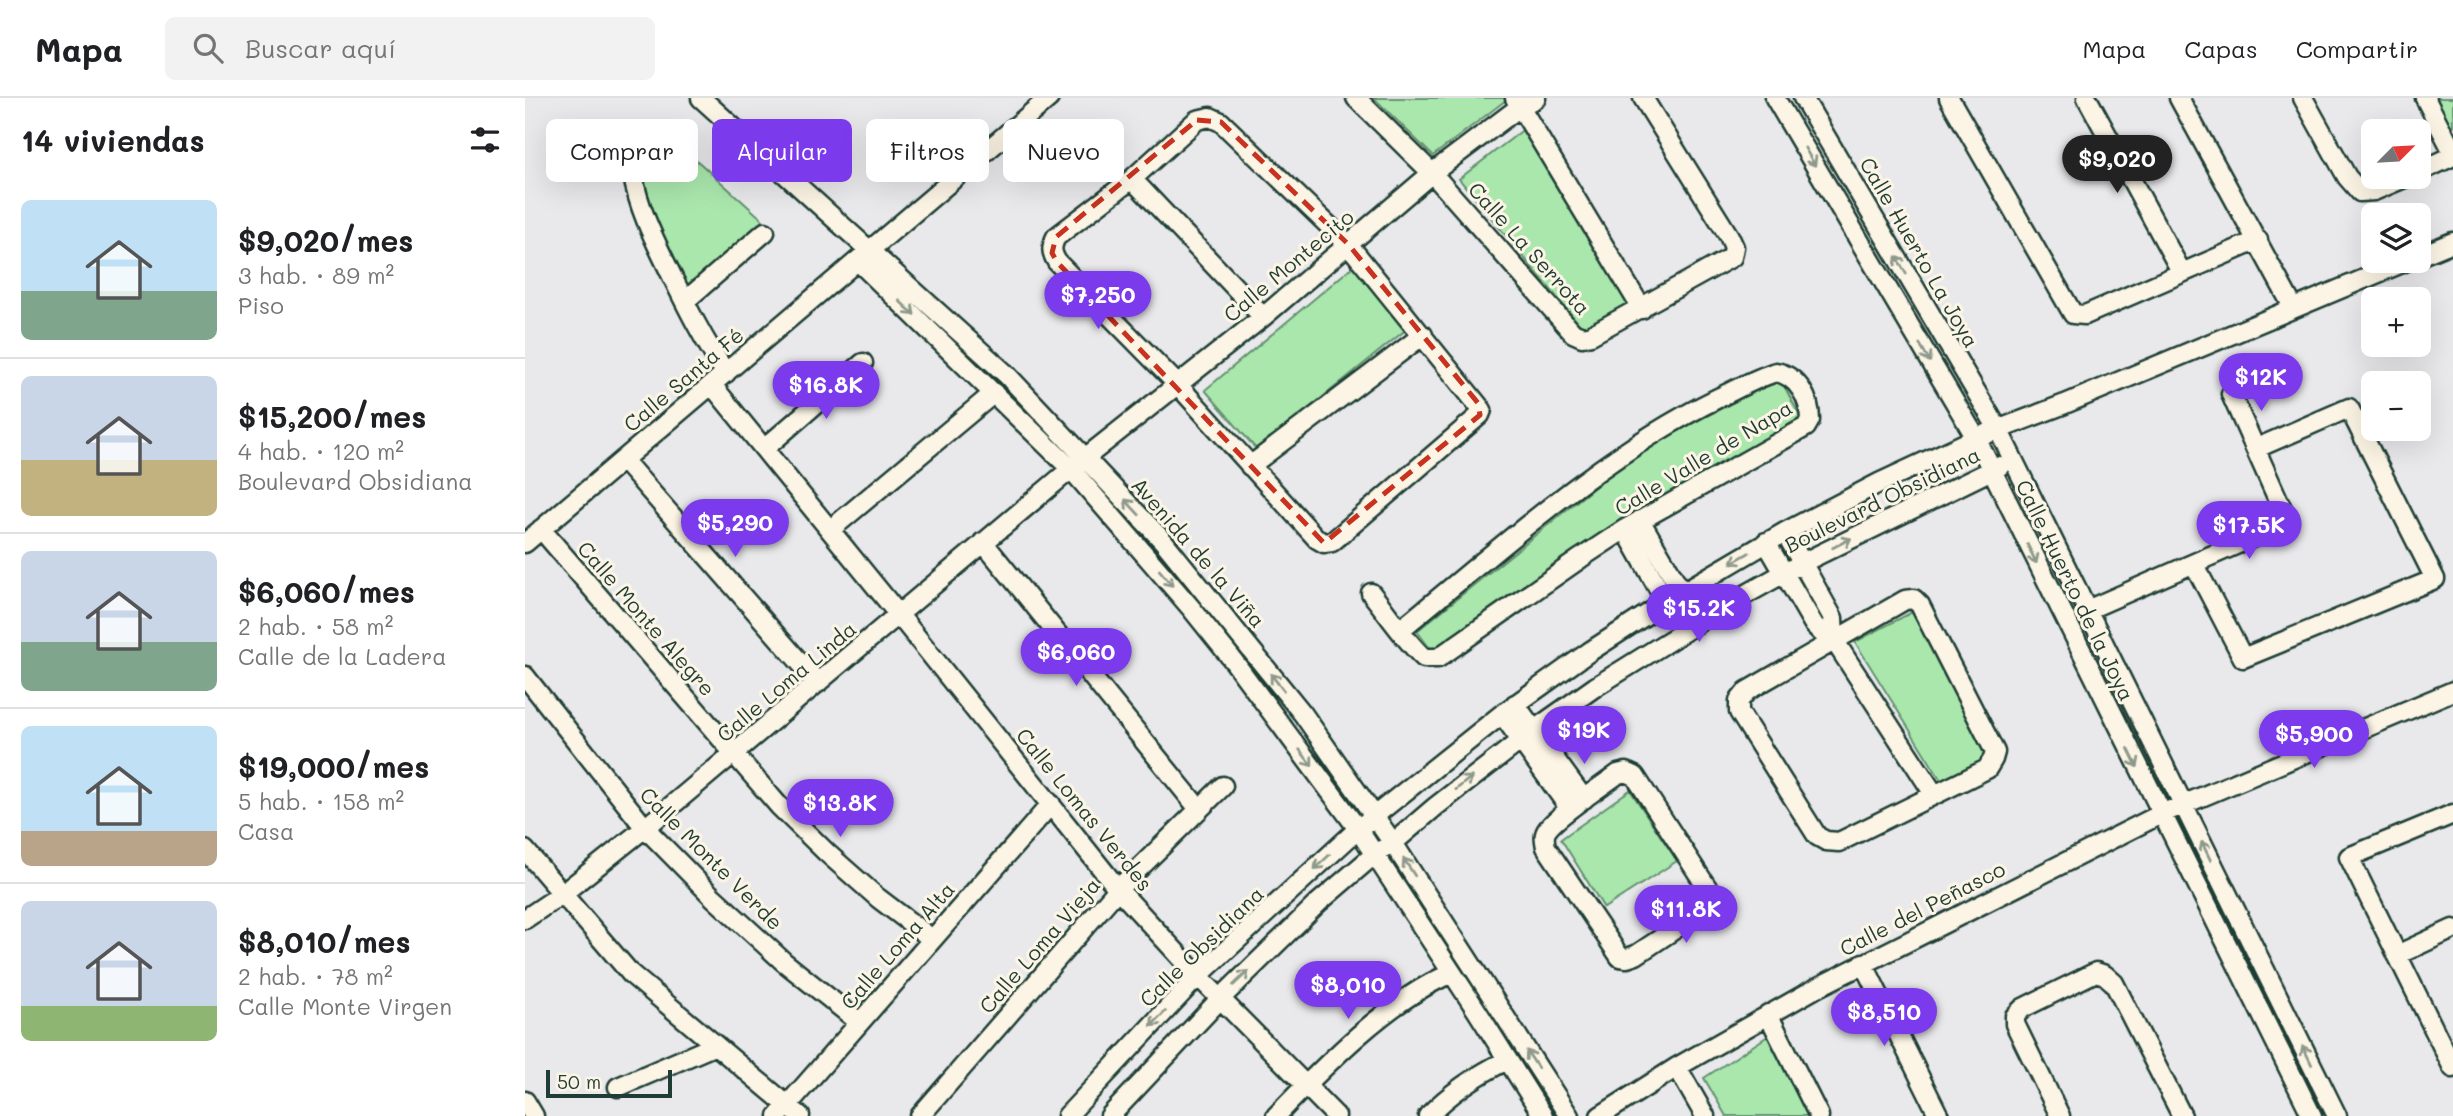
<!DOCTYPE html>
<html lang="es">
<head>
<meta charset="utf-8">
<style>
	:root { --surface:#fff; --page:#f2f2f2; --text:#202124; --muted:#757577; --line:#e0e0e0; --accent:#7c3aed }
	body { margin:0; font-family:Mali,sans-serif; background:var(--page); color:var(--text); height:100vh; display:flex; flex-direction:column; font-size:26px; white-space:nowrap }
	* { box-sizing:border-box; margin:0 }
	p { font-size:23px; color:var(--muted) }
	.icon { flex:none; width:38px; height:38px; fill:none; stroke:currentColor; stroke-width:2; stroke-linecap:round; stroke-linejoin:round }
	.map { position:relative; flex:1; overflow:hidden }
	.details { display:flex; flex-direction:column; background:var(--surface); width:525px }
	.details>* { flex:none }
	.hud { position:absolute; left:21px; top:21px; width:665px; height:63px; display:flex; gap:14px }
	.needle { width:46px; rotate:66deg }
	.tools { position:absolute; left:1836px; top:21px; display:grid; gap:14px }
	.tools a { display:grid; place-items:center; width:70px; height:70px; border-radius:10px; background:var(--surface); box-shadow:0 7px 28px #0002; font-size:35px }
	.scale { position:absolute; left:21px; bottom:18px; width:126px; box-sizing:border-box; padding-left:7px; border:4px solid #1f3d34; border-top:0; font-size:19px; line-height:24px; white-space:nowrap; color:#1f3d34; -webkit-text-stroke:5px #fcf5e5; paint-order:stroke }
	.price { position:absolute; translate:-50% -60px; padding:0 16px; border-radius:24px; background:var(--accent); color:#fff; font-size:23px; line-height:46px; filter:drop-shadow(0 2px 4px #0008) }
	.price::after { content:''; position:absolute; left:50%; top:42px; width:21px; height:16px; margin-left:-10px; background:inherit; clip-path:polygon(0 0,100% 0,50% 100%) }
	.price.on { background:#222; color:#fff }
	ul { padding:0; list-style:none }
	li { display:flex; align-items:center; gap:21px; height:175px; padding:0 21px }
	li+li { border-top:2px solid var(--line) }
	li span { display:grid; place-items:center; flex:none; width:196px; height:140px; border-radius:10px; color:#555 }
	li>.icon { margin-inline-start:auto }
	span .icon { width:84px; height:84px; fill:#fffc; stroke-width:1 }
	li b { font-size:30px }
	h2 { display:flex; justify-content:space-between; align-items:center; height:84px; padding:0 21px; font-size:30px }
	.pill { padding:0 24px; border-radius:10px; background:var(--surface); box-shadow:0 7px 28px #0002; font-size:24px; line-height:63px }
	.pill.on { background:var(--accent); color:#fff }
	header { display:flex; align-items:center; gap:42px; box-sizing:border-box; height:98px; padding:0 35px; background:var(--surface); border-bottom:2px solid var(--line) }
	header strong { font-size:33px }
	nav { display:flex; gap:38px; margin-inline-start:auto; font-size:24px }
	.search { width:490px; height:63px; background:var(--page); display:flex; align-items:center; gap:18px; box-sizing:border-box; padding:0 24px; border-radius:10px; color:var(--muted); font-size:26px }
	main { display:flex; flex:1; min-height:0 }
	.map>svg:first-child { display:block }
	.green { fill:#aae7ad; stroke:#649270; stroke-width:2 }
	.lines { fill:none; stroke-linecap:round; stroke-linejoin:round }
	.minor-casing { stroke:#1f3d34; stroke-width:23 }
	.minor { stroke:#fcf5e5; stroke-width:18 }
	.oneway { stroke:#8e998c }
	.marked { fill:none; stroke:#c8321e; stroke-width:5; stroke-dasharray:14 9; stroke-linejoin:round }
	.labels { text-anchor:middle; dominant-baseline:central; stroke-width:6; stroke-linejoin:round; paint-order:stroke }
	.street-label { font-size:21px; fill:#1f3d34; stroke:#fcf5e5 }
</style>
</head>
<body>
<header>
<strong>Mapa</strong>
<div class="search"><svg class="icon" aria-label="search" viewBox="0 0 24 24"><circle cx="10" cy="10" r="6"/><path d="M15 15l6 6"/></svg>Buscar aquí</div>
<nav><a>Mapa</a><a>Capas</a><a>Compartir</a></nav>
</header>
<main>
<section class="details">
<h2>14 viviendas<svg class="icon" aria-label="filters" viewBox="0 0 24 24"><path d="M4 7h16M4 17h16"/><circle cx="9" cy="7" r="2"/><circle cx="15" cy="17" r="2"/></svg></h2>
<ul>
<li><span style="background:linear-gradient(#bfe0f5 65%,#7fa58c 0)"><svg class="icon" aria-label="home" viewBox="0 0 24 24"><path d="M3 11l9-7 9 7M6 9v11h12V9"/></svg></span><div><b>$9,020/mes</b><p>3 hab. · 89 m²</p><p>Piso</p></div></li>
<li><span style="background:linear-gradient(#c9d6e8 60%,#c2b280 0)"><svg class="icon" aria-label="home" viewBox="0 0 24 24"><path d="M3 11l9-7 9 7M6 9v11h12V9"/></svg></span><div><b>$15,200/mes</b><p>4 hab. · 120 m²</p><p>Boulevard Obsidiana</p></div></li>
<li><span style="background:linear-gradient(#c9d6e8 65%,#7fa58c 0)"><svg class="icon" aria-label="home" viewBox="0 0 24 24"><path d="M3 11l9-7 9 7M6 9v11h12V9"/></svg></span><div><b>$6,060/mes</b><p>2 hab. · 58 m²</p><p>Calle de la Ladera</p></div></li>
<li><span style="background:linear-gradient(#bfe0f5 75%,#b9a48a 0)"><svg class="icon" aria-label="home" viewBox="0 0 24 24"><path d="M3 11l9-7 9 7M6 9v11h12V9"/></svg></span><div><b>$19,000/mes</b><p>5 hab. · 158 m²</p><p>Casa</p></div></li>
<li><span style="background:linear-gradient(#c9d6e8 75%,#8fb573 0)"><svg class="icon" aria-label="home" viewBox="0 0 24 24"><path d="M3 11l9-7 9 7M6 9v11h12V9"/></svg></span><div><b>$8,010/mes</b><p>2 hab. · 78 m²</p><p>Calle Monte Virgen</p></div></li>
</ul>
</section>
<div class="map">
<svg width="1928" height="1018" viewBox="0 0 1928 1018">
	<rect width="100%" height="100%" fill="#e9e9ec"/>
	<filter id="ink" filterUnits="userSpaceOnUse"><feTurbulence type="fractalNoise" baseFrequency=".0143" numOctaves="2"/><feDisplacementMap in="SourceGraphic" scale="14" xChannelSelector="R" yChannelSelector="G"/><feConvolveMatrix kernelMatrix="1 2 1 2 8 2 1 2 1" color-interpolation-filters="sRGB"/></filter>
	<g filter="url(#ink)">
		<path class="green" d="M849,0H980L981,2L908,58Z
			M1907,0H1928V39Z
			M999,31L1107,207L1059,232L934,81Z
			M148,41L238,122L161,191L115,81Z
			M831,166L883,230L732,352L680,292Z
			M1255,280L1278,324L907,553L892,533L1114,353Z
			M1391,512L1464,662L1419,687L1330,544Z
			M1105,692L1152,763L1079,810L1036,741Z
			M1246,936L1285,1018H1201L1179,980Z"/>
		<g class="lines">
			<g class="minor-casing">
				<path id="minor" d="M176,0L482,277L639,444L778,616L868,745L1044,1018
					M831,0L907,75L1048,235L1057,239L1066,237L1207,159L1209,149L1204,138L1118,0
					M990,0L1117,211
					M1250,0L1451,340L1787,1018
					M1278,0L1473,331L1812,1018
					M1424,0L1548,216L1560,217L1733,142
					M1562,0L1657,175
					M1654,0L1768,209
					M1778,0L1822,79L1835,94L1849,93L1882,79
					M1900,0L1928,54
					M685,19L696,24L823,146L957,312L955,317L807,444L799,445L792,441L652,286L532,164C526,154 526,149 531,139L607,81L672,22Z
					M135,43L108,77C113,110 130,143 145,174C162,209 179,243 201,275
					M1894,74L1928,58
					M607,81L738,219
					M1894,158L1928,144
					M333,163L546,371L666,510L707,561L833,731L952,913L1018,1018
					M160,203L240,134
					M187,287L374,517L593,791L673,878L811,1018
					M239,351L338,265
					M98,362L293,585
					M725,368L898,237
					M1115,422L1157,494
					M16,431L254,708L302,755L353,800L407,841
					M1100,431L1141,504
					M305,432L469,295
					M1260,434L1308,520L1309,542
					M458,444L674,711
					M1241,444L1289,527L1296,534L1309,542L1409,696
					M0,445L524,0
					M1669,466L1718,560L1910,481L1824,310L1732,350
					M846,495C863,516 879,541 899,560H913L1056,460L1100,431L1281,329L1285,322C1285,301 1273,278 1251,274C1231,280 1212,291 1193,300C1075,358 977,449 875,532
					M1389,501L1395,507L1470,654L1468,661L1462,671L1314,744L1301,743L1292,738L1214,614V603L1222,593L1380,502Z
					M1562,512L1763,424L1706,296
					M0,578L120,730L188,799L259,864L334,924
					M990,606L1059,701
					M977,616L1045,711
					M1101,674L1110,678L1185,794L1188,802L1186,807L1111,857L1102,860L1095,859L1021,749C1020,743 1018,738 1022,732C1031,718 1077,688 1093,676Z
					M1928,716L1824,759L1928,970
					M0,752L106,876L275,1018
					M0,821L37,796L120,730L546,371L738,219L907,75L996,8L1011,0
					M1872,857L1928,831
					M1338,865L1414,1018
					M1243,916L1294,1018
					M1152,969L1180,1018
					M93,989L191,947
					M0,1003L9,1018
					M253,1018L526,706
					M395,1018L593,791L698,688
					M542,1018L673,878L833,731L977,616L1064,554L1141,504L1260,434L1354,385L1451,340L1540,306L1882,163
					M585,1018L696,900L793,805L850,756L868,745L910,709L1009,632L1070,589L1195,511L1277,465L1475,368
					M751,1018C799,968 864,901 927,875
					M903,1018C926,994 952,977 982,962
					M1075,1018L1152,969L1293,889L1636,716L1928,593
					M1535,1018L1490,926V918L1498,910L1571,874L1580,877L1589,885L1657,1018"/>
			</g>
			<use href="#minor" class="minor"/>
		</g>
		<defs><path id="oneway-shaft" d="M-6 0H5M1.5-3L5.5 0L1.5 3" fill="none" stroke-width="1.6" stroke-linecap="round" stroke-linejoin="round" transform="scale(1.75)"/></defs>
		<g class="oneway">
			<use href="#oneway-shaft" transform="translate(1285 59) rotate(60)"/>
			<use href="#oneway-shaft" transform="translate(1376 167) rotate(-120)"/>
			<use href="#oneway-shaft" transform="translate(382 210) rotate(43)"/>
			<use href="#oneway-shaft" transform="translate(1400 255) rotate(60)"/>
			<use href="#oneway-shaft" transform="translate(607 409) rotate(-133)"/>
			<use href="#oneway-shaft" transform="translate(1317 445) rotate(-27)"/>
			<use href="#oneway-shaft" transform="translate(1507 456) rotate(64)"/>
			<use href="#oneway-shaft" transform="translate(1215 460) rotate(150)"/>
			<use href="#oneway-shaft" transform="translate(641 480) rotate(50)"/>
			<use href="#oneway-shaft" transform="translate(752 584) rotate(-128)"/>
			<use href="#oneway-shaft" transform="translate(781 660) rotate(53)"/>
			<use href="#oneway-shaft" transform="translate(1608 660) rotate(64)"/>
			<use href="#oneway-shaft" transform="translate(939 685) rotate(-39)"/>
			<use href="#oneway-shaft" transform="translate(1681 753) rotate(-116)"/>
			<use href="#oneway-shaft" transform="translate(797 764) rotate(137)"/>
			<use href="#oneway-shaft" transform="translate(884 769) rotate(-123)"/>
			<use href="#oneway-shaft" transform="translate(716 880) rotate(-44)"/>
			<use href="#oneway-shaft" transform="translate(633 921) rotate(134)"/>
			<use href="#oneway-shaft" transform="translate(1782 957) rotate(-116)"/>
			<use href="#oneway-shaft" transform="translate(1007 961) rotate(-123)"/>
		</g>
	</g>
	<path class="marked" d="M672,22L696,24L823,146L953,305L955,317L799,445L532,164L527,155L531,139Z"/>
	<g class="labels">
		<g class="street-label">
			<text transform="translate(1005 150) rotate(48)">Calle La Serrota</text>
			<text transform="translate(1395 154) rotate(60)">Calle Huerto La Joya</text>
			<text transform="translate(763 167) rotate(-40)">Calle Montecito</text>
			<text transform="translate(158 281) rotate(-40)">Calle Santa Fé</text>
			<text transform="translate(1178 359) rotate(-31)">Calle Valle de Napa</text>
			<text transform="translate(1357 401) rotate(-26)">Boulevard Obsidiana</text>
			<text transform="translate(674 454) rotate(49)">Avenida de la Viña</text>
			<text transform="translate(1551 492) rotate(64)">Calle Huerto de la Joya</text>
			<text transform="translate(122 520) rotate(49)">Calle Monte Alegre</text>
			<text transform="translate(261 583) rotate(-40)">Calle Loma Linda</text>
			<text transform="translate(560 711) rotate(51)">Calle Lomas Verdes</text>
			<text transform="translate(187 760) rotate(45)">Calle Monte Verde</text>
			<text transform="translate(1397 810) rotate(-27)">Calle del Peñasco</text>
			<text transform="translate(372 847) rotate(-49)">Calle Loma Alta</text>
			<text transform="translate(514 847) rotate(-49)">Calle Loma Vieja</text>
			<text transform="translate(676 848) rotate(-44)">Calle Obsidiana</text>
		</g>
	</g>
</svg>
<div class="tools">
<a><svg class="needle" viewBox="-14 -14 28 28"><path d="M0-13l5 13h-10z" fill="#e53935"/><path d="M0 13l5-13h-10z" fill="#757577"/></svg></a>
<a><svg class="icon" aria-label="layers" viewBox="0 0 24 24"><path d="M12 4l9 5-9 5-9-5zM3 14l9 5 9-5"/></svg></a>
<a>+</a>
<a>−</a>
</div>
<div class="scale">50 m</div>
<b class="price on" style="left:1592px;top:97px">$9,020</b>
<b class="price" style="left:573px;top:233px">$7,250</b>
<b class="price" style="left:1736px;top:315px">$12K</b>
<b class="price" style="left:301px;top:323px">$16.8K</b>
<b class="price" style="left:210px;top:461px">$5,290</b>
<b class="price" style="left:1724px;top:463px">$17.5K</b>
<b class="price" style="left:1174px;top:546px">$15.2K</b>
<b class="price" style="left:551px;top:590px">$6,060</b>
<b class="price" style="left:1059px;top:668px">$19K</b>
<b class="price" style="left:1789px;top:672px">$5,900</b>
<b class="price" style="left:315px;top:741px">$13.8K</b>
<b class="price" style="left:1161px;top:847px">$11.8K</b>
<b class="price" style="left:823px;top:923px">$8,010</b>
<b class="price" style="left:1359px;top:950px">$8,510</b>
<div class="hud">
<a class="pill">Comprar</a>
<a class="pill on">Alquilar</a>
<a class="pill">Filtros</a>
<a class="pill">Nuevo</a>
</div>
</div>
</main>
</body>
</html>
